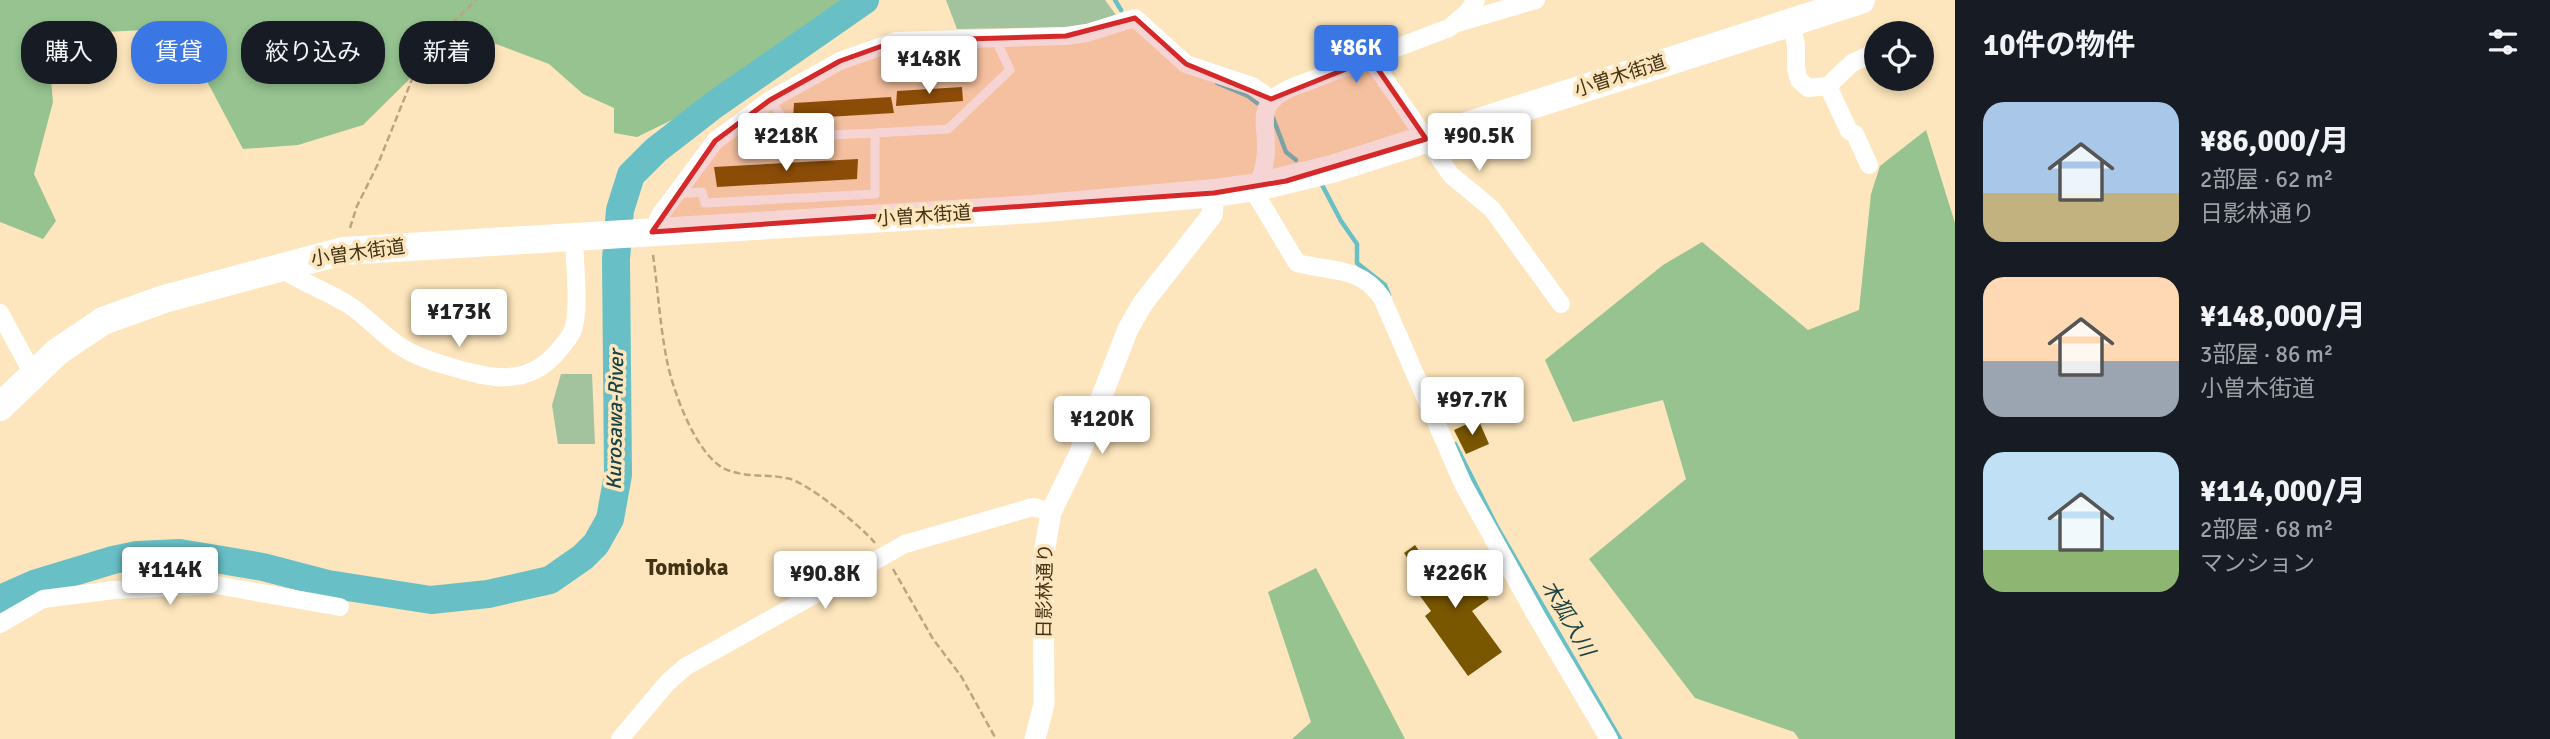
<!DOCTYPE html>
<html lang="ja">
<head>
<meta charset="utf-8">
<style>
	:root { --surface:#171b24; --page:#242831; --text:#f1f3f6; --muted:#9ea1a6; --accent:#3b76e5 }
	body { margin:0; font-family:Signika,"Noto Sans JP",sans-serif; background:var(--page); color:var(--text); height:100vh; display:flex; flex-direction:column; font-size:26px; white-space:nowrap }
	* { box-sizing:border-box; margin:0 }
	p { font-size:23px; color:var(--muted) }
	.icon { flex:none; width:38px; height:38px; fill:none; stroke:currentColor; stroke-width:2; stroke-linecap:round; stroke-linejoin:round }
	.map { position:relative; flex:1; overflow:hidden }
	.sheet { display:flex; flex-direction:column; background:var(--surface); width:595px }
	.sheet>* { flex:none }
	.hud { position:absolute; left:21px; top:21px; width:665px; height:63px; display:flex; gap:14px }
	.controls { position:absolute; left:1864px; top:21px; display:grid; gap:14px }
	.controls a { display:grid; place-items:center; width:70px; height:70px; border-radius:50%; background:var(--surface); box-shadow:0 4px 10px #0003; font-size:35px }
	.price { position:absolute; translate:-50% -60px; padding:0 16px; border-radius:7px; background:#fff; color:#222; font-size:23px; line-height:46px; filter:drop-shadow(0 2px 4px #0008) }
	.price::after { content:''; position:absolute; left:50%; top:42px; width:21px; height:16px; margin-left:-10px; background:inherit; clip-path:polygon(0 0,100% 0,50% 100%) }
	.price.on { background:var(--accent); color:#fff }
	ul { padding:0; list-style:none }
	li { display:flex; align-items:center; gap:21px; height:175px; padding:0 28px }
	li span { display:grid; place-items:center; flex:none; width:196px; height:140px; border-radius:21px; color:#555 }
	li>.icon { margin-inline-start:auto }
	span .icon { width:84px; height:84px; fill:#fffc; stroke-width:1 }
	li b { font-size:30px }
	h2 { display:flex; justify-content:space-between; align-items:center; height:84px; padding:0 28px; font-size:30px }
	.pill { padding:0 24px; border-radius:28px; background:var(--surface); box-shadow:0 4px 10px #0003; font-size:24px; line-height:63px }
	.pill.on { background:var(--accent); color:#fff }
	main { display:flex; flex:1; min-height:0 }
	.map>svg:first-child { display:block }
	.green { fill:#a3c29e }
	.forest { fill:#96c390 }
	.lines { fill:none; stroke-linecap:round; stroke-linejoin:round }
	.stream { stroke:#68c0c6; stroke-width:4.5 }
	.river { stroke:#68c0c6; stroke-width:28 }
	.building { fill:#795600 }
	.path { stroke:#b9a580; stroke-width:2.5; stroke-dasharray:7 3.5; stroke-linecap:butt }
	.service { stroke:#fff; stroke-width:9 }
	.minor { stroke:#fff; stroke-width:18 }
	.tertiary { stroke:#fff; stroke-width:21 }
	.primary { stroke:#fff; stroke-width:28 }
	.marked { fill:#d62828; fill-opacity:0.2; stroke:#d62828; stroke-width:5; stroke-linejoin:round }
	.labels { text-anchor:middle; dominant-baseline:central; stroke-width:7; stroke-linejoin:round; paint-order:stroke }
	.street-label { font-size:19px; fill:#423315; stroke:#fde6bd }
	.water-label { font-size:21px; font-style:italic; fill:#1a4346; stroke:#fde6bd }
	.quarter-label { font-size:23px; font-weight:bold; fill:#423315; stroke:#fde6bd }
</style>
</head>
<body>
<main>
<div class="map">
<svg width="1955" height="739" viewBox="0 0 1955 739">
	<rect width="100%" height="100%" fill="#fde6bd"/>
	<path class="green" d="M946,0H1105L1116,15L1077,27L957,29Z
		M561,374H592L595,444H558L552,405Z"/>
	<path class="forest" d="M0,0H863L705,104L637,137L614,133V108L583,94L549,64L488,41L447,42L363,125L298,145L243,149L201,70L144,30L47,35L53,102L34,174L56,221L43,239L0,222Z
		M1926,130L1955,223V739H1799L1794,732L1695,698L1589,559L1686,479L1663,400L1573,422L1545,360L1663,265L1702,242L1808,330L1859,310L1871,194L1880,166Z
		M1316,568L1405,739H1292L1311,722L1268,592Z"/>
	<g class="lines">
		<path class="stream" d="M1115,0L1121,10
			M1217,83L1248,96L1257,103
			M1273,118L1286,152L1296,160
			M1320,181L1341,221L1357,244V263L1385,285L1389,295
			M1455,444L1497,527L1620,739"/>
		<path class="river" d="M0,599L34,584L113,560L137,555L180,553L263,567L328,584L431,600L488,594L550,580L583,557L596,544L610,519L618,475L616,259L620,210L631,175L656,150L714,105L865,0"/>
	</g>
	<path class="building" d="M962,87L963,101L896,106L897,91Z
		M891,97L894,113L793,119L794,103Z
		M858,159L857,179L717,187L714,167Z
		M1478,419L1489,444L1466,454L1454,430Z
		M1415,545L1431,568L1449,555L1461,571L1466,567L1489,599L1472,611L1502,652L1468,676L1425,616L1431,611L1420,596L1428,590L1404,553Z"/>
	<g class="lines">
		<path class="path" d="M350,228L357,206L378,164L415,72L434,41L476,0
			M653,255C658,290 660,326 667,361C673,391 695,452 723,468C743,478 765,474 786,478C805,480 862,527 875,543
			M893,569L933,639L961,676L996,739"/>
		<path class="service" d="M875,133L948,129L1010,70L996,40
			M677,194L702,192L705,203L875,194V133L783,137L781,116L770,100"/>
		<path class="minor" d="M1476,0L1467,13L1449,28L1293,87C1249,106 1271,125 1265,161C1263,174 1257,184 1258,198L1297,263C1331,272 1360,266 1382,298L1463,484L1538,619L1609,739
			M1791,22L1796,45V69L1799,80L1808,88L1828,86L1852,63L1876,52
			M1457,23L1536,0
			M1371,59L1451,175L1492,209L1561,304
			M1828,86L1849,131L1855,134L1869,165
			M652,232L660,215L715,141L770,100L840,61L896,41L1066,36L1087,33L1135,18L1186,64L1252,86L1271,99
			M279,267C302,283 327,291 349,305C369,318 383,336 403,348C417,357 432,361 448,366C490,379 528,388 559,350C564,344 569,338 572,332C581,312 574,261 574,237
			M0,313L33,374
			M0,624L43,599L114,590L216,585L340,607
			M620,739L667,683L685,667L905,544L1033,507L1051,512"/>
		<path class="tertiary" d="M1035,739L1044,704L1043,559L1051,512L1079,455L1128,329L1143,303L1212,215L1214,193"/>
		<path class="primary" d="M0,407L57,352L103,321L164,299L343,251L1034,209L1214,193L1257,187L1332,169L1861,0"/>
	</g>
	<path class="marked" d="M1135,18L1186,64L1271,99L1371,59L1426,139L1286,181L1214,193L652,232L715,141L770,100L840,61L896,41L1066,36Z"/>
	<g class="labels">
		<g class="street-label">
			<text transform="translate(1620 76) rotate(-18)">小曽木街道</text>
			<text transform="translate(924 216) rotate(-4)">小曽木街道</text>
			<text transform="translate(358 253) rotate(-8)">小曽木街道</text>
			<text transform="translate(1045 591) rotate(-89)">日影林通り</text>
		</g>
		<g class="water-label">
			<text transform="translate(615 420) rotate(-89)">Kurosawa-River</text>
			<text transform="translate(1568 618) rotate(60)">木狐入川</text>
		</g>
		<g class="quarter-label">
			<text x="687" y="567">Tomioka</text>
		</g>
	</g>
</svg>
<div class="controls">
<a><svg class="icon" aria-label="locate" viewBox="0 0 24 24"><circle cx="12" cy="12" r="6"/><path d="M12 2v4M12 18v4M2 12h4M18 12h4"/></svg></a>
</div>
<b class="price on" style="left:1356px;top:85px">¥86K</b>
<b class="price" style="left:929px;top:96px">¥148K</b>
<b class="price" style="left:786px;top:173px">¥218K</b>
<b class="price" style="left:1479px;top:173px">¥90.5K</b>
<b class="price" style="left:459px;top:349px">¥173K</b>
<b class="price" style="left:1472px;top:437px">¥97.7K</b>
<b class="price" style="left:1102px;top:456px">¥120K</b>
<b class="price" style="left:170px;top:607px">¥114K</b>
<b class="price" style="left:1455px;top:610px">¥226K</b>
<b class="price" style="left:825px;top:611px">¥90.8K</b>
<div class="hud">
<a class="pill">購入</a>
<a class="pill on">賃貸</a>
<a class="pill">絞り込み</a>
<a class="pill">新着</a>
</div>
</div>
<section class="sheet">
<h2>10件の物件<svg class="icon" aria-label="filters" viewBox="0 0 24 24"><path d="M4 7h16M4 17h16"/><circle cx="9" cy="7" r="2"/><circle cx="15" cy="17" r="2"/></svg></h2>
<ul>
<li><span style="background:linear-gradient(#a9c7e8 65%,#c2b280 0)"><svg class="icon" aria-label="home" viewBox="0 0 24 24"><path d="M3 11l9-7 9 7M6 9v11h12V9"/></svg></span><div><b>¥86,000/月</b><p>2部屋 · 62 m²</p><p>日影林通り</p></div></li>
<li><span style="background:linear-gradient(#ffd9b3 60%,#9aa5b1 0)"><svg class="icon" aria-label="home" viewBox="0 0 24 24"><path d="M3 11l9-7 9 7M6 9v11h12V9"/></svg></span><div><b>¥148,000/月</b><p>3部屋 · 86 m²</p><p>小曽木街道</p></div></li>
<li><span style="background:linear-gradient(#bfe0f5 70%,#8fb573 0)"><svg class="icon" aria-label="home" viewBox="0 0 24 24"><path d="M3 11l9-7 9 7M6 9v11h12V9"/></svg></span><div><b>¥114,000/月</b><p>2部屋 · 68 m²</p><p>マンション</p></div></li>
</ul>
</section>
</main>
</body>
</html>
